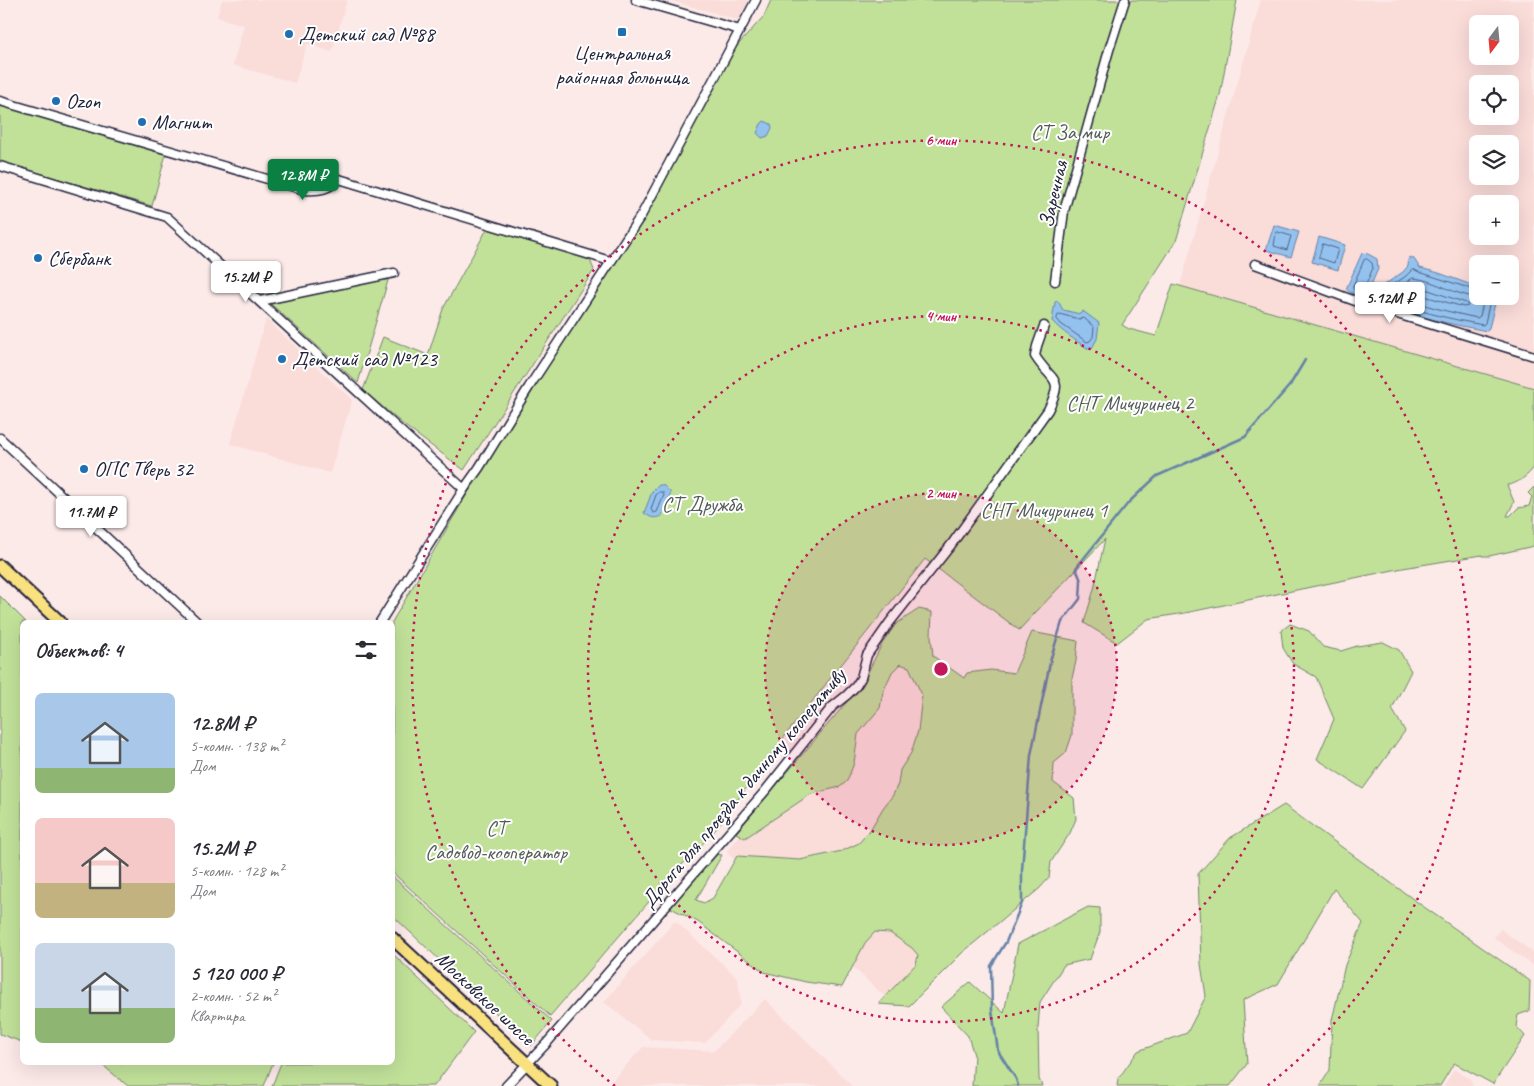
<!DOCTYPE html>
<html lang="ru">
<head>
<meta charset="utf-8">
<style>
	:root { --surface:#fff; --page:#f2f2f3; --text:#2b2b33; --muted:#7c7c81; --accent:#0b8043 }
	body { margin:0; font-family:Caveat,sans-serif; background:var(--page); color:var(--text); height:100vh; display:flex; flex-direction:column; font-size:19px; white-space:nowrap }
	* { box-sizing:border-box; margin:0 }
	p { font-size:16px; color:var(--muted) }
	.icon { flex:none; width:28px; height:28px; fill:none; stroke:currentColor; stroke-width:2; stroke-linecap:round; stroke-linejoin:round }
	.map { position:relative; flex:1; overflow:hidden }
	.drawer { position:absolute; left:20px; top:620px; width:375px; height:445px; display:flex; flex-direction:column; background:var(--surface); border-radius:8px; box-shadow:0 5px 20px #0002 }
	.drawer>* { flex:none }
	.needle { width:32px; rotate:196deg }
	.buttons { position:absolute; left:1469px; top:15px; display:grid; gap:10px }
	.buttons a { display:grid; place-items:center; width:50px; height:50px; border-radius:8px; background:var(--surface); box-shadow:0 5px 20px #0002; font-size:25px }
	.price { position:absolute; translate:-50% -42px; padding:0 11px; border-radius:5px; background:#fff; color:#222; font-size:16px; line-height:32px; filter:drop-shadow(0 1px 2px #0008) }
	.price::after { content:''; position:absolute; left:50%; top:30px; width:15px; height:11px; margin-left:-8px; background:inherit; clip-path:polygon(0 0,100% 0,50% 100%) }
	.price.on { background:var(--accent); color:#fff }
	ul { padding:0; list-style:none }
	li { display:flex; align-items:center; gap:15px; height:125px; padding:0 15px }
	li span { display:grid; place-items:center; flex:none; width:140px; height:100px; border-radius:8px; color:#555 }
	li>.icon { margin-inline-start:auto }
	span .icon { width:60px; height:60px; fill:#fffc; stroke-width:1 }
	li b { font-size:21px }
	h2 { display:flex; justify-content:space-between; align-items:center; height:60px; padding:0 15px; font-size:21px }
	.map>svg:first-child { display:block }
	.built { fill:#fadcd9; fill-rule:evenodd }
	.green { fill:#c1e199; stroke:#72826a }
	.water { fill:#94c2ef; stroke:#6682a7 }
	.lines { fill:none; stroke-linecap:round; stroke-linejoin:round }
	.shore { stroke:#506283; stroke-width:1 }
	.stream { stroke:#6682a7; stroke-width:2.5 }
	.street-casing { stroke:#22223b; stroke-width:11 }
	.primary-casing { stroke:#22223b; stroke-width:15 }
	.street { stroke:#fff; stroke-width:8 }
	.primary { stroke:#fae180; stroke-width:11 }
	.ring { fill:none; stroke:#c2185b; stroke-width:2.5; stroke-dasharray:2.5 5 }
	.poi-dot { fill:#1f6fb2; stroke:#fff; stroke-width:2 }
	.labels { text-anchor:middle; dominant-baseline:central; stroke-width:4; stroke-linejoin:round; paint-order:stroke }
	.poi-label { font-size:21px; fill:#22223b; stroke:#fff; text-anchor:start }
	.park-label { font-size:21px; fill:#525b57; stroke:#fff }
	.street-label { font-size:21px; fill:#22223b; stroke:#fff }
	.centre { fill:#c2185b; stroke:#fff; stroke-width:2.5 }
	.ring-label { font-size:15px; text-anchor:middle; font-weight:bold; fill:#c2185b; stroke:#fff; stroke-width:4; stroke-linejoin:round; paint-order:stroke }
</style>
</head>
<body>
<div class="map">
<svg width="1534" height="1086" viewBox="0 0 1534 1086">
	<rect width="100%" height="100%" fill="#fceae9"/>
	<filter id="ink" filterUnits="userSpaceOnUse"><feTurbulence type="fractalNoise" baseFrequency=".02" numOctaves="2"/><feDisplacementMap in="SourceGraphic" scale="10" xChannelSelector="R" yChannelSelector="G"/><feConvolveMatrix kernelMatrix="1 2 1 2 8 2 1 2 1" color-interpolation-filters="sRGB"/></filter>
	<g filter="url(#ink)">
		<path class="built" d="M222,0H347L332,52L307,44L295,83L233,65L244,25L217,17Z
			M669,0H749L739,20Z
			M1261,0H1534V388L1180,286ZM1478,24H1510V56H1478ZM1478,84H1510V116H1478ZM1478,144H1510V176H1478ZM1478,204H1510V236H1478ZM1478,264H1510V296H1478Z
			M266,319L352,400L330,473L230,444Z
			M904,643L1010,879L890,1001L726,852Z
			M675,921L738,978L741,1004L705,1043L652,1040L604,1002Z
			M1500,929L1534,953V966L1494,938Z
			M765,999L852,1086H614L610,1083L643,1047L714,1051Z
			M1454,1069L1470,1079L1473,1086H1444Z"/>
		<path class="green" d="M771,0H1237L1220,95L1176,241L1122,325L1129,329L1156,336L1173,284L1534,388V467C1529,475 1516,485 1507,485L1514,502L1507,516H1510L1518,508L1529,506L1532,497L1528,493L1534,487V546L1489,556H1482V555L1403,568L1185,613L1148,619L1117,643L1084,623L1094,589L1105,539L1019,630L925,559L788,732L712,834L672,875L550,1016L393,873L392,622L540,370L639,219L721,64L764,16Z
			M0,105L166,154L152,206L0,162Z
			M487,229L590,260L594,270L464,470L405,426L363,390L383,337L428,355L443,309Z
			M389,277L358,383L270,303Z
			M0,596L26,622H22V1042L0,1034Z
			M919,609L932,612L931,636L933,656L964,678L967,673L991,670L1014,673L1032,632L1078,641L1076,661L1072,678V735L1066,753L1054,763L1053,782L1074,798L1076,819L1070,833L1051,862L1049,878L1039,889L962,953L909,1006L878,1004L916,964L918,955L912,948L890,933L875,932L865,943L842,987L806,982L764,972L698,922L671,908L709,859L716,854L722,855L696,900L704,903L713,898L737,856L800,860L842,851L859,843L870,830L883,808L893,795L898,784L900,770L911,753L918,731L922,695L909,667L900,664L892,672L883,692L880,708L858,734L854,763L847,781L840,787L811,794L745,838L736,833L862,684L882,644L896,624Z
			M1290,624L1309,631L1323,647L1341,651L1357,646L1383,642L1399,650L1411,671L1392,709L1405,731L1363,789L1317,759L1334,719L1316,677L1293,664L1283,648L1281,631Z
			M1284,805L1424,907L1530,981L1529,1011L1518,1015L1516,1026L1525,1036L1493,1084L1454,1063L1440,1086H1320L1330,1070L1332,1020L1345,965L1363,923L1334,889L1278,984L1243,1000L1247,1064L1230,1086H1117L1118,1079L1138,1051L1187,1033L1206,996L1201,964L1198,874L1230,838Z
			M392,876L552,1021L531,1046L393,916Z
			M1088,907L1100,908V932L1090,959L1064,965L1040,1002L1038,1028L1039,1079L1042,1086H972L974,1055L968,1036L941,1007L970,982L1004,1013L1018,944Z
			M393,954L474,1032L434,1086H272L281,1063L392,1062Z
			M100,1063H273L264,1086H128Z"/>
		<path class="water" d="M764,121L771,124L772,128L768,136L762,138L757,133L761,124Z
			M1274,225L1299,232L1291,257L1266,250Z
			M1319,237L1345,245L1338,270L1312,262Z
			M1362,253L1368,254L1377,259L1378,269L1367,294C1358,297 1353,295 1346,289Z
			M1409,257L1414,259L1420,268L1439,273L1477,287L1478,296H1497L1489,328L1487,331C1452,324 1412,318 1381,298V287L1403,272L1408,266Z
			M1058,301L1063,310L1080,314L1083,311L1099,323L1097,339L1092,348H1087C1075,340 1062,332 1052,321L1055,302Z
			M659,485H663L671,493L663,511L662,516C654,519 651,518 644,513L652,492Z"/>
		<g class="lines">
			<path class="shore" d="M1278,232L1291,236L1287,250L1274,246L1276,233Z
				M1323,244L1338,249L1334,263L1319,258Z
				M1367,259L1372,263L1373,268L1364,289L1360,291L1354,289L1353,286L1364,260Z
				M1413,278C1437,280 1460,299 1483,297L1484,299L1480,316L1477,318C1450,312 1422,306 1396,294V290Z
				M1417,286L1466,303L1468,306L1464,307L1413,293L1412,289Z
				M1478,291L1419,272L1413,269L1406,276L1387,289L1386,294C1399,309 1461,321 1483,325L1485,323L1491,296
				M1059,314L1079,319L1084,318L1094,327L1093,337L1090,341L1087,342L1061,324L1057,319Z
				M660,492H663L664,495L657,512L653,513L651,509L656,495Z"/>
			<path class="stream" d="M1018,1086L1016,1079L998,1051L992,1010L991,966L1006,942L1022,903V870L1031,755L1051,658L1062,622L1080,599L1081,581L1076,568L1129,502L1157,476L1245,437L1290,385L1305,360"/>
			<g class="street-casing">
				<path id="street" d="M740,30L756,0
					M0,101L305,190C320,191 329,189 339,179L610,261
					M0,166L167,217L464,489
					M1255,264L1358,302L1534,356
					M1055,281L1064,211L1109,50L1125,0
					M260,301L394,273
					M0,438L197,622
					M380,622L464,489L479,468L529,387L642,214L740,30L636,0
					M506,1086L546,1044L766,790L832,707L847,695L856,686L861,678L867,655L890,622L951,545L1048,410C1065,376 1052,383 1035,356L1037,346L1044,326"/>
			</g>
			<g class="primary-casing">
				<path id="primary" d="M0,566L60,622
					M392,938L551,1086"/>
			</g>
			<use href="#street" class="street"/>
			<use href="#primary" class="primary"/>
		</g>
	</g>
	<circle cx="941" cy="669" r="176" fill="#c2185b" fill-opacity=".12"/>
	<g class="ring">
		<circle cx="941" cy="669" r="176"/>
		<circle cx="941" cy="669" r="353"/>
		<path d="M615 1086A529 529 0 1 1 1267 1086"/>
	</g>
	<g class="poi-dot">
		<rect x="617" y="27" width="10" height="10" rx="2.5"/>
		<circle cx="289" cy="34" r="5"/>
		<circle cx="56" cy="101" r="5"/>
		<circle cx="142" cy="122" r="5"/>
		<circle cx="38" cy="258" r="5"/>
		<circle cx="282" cy="359" r="5"/>
		<circle cx="84" cy="469" r="5"/>
	</g>
	<g class="labels">
		<g class="poi-label">
			<text x="299" y="34">Детский сад №88</text>
			<text x="622" y="53" text-anchor="middle">Центральная<tspan x="622" dy="24">районная больница</tspan></text>
			<text x="66" y="101">Ozon</text>
			<text x="152" y="122">Магнит</text>
			<text x="48" y="258">Сбербанк</text>
			<text x="292" y="359">Детский сад №123</text>
			<text x="94" y="469">ОПС Тверь 32</text>
		</g>
		<g class="park-label">
			<text x="1070" y="132">СТ За мир</text>
			<text x="1130" y="403">СНТ Мичуринец 2</text>
			<text x="702" y="504">СТ Дружба</text>
			<text x="1044" y="510">СНТ Мичуринец 1</text>
			<text x="496" y="828">СТ<tspan x="496" dy="24">Садовод-кооператор</tspan></text>
		</g>
		<g class="street-label">
			<text transform="translate(1053 194) rotate(-77)">Заречная</text>
			<text transform="translate(743 788) rotate(-50)">Дорога для проезда к дачному кооперативу</text>
			<text transform="translate(485 998) rotate(43)">Московское шоссе</text>
		</g>
	</g>
	<circle cx="941" cy="669" r="8" class="centre"/>
	<g class="ring-label">
		<text x="941" y="145">6 мин</text>
		<text x="941" y="321">4 мин</text>
		<text x="941" y="498">2 мин</text>
	</g>
</svg>
<div class="buttons">
<a><svg class="needle" viewBox="-14 -14 28 28"><path d="M0-13l5 13h-10z" fill="#e53935"/><path d="M0 13l5-13h-10z" fill="#7c7c81"/></svg></a>
<a><svg class="icon" aria-label="locate" viewBox="0 0 24 24"><circle cx="12" cy="12" r="6"/><path d="M12 2v4M12 18v4M2 12h4M18 12h4"/></svg></a>
<a><svg class="icon" aria-label="layers" viewBox="0 0 24 24"><path d="M12 4l9 5-9 5-9-5zM3 14l9 5 9-5"/></svg></a>
<a>+</a>
<a>−</a>
</div>
<b class="price on" style="left:303px;top:201px">12.8M ₽</b>
<b class="price" style="left:246px;top:303px">15.2M ₽</b>
<b class="price" style="left:1390px;top:324px">5.12M ₽</b>
<b class="price" style="left:91px;top:538px">11.7M ₽</b>
<section class="drawer">
<h2>Объектов: 4<svg class="icon" aria-label="filters" viewBox="0 0 24 24"><path d="M4 7h16M4 17h16"/><circle cx="9" cy="7" r="2"/><circle cx="15" cy="17" r="2"/></svg></h2>
<ul>
<li><span style="background:linear-gradient(#a9c7e8 75%,#8fb573 0)"><svg class="icon" aria-label="home" viewBox="0 0 24 24"><path d="M3 11l9-7 9 7M6 9v11h12V9"/></svg></span><div><b>12.8M ₽</b><p>5-комн. · 138 m²</p><p>Дом</p></div></li>
<li><span style="background:linear-gradient(#f6c9c9 65%,#c2b280 0)"><svg class="icon" aria-label="home" viewBox="0 0 24 24"><path d="M3 11l9-7 9 7M6 9v11h12V9"/></svg></span><div><b>15.2M ₽</b><p>5-комн. · 128 m²</p><p>Дом</p></div></li>
<li><span style="background:linear-gradient(#c9d6e8 65%,#8fb573 0)"><svg class="icon" aria-label="home" viewBox="0 0 24 24"><path d="M3 11l9-7 9 7M6 9v11h12V9"/></svg></span><div><b>5 120 000 ₽</b><p>2-комн. · 52 m²</p><p>Квартира</p></div></li>
</ul>
</section>
</div>
</body>
</html>
